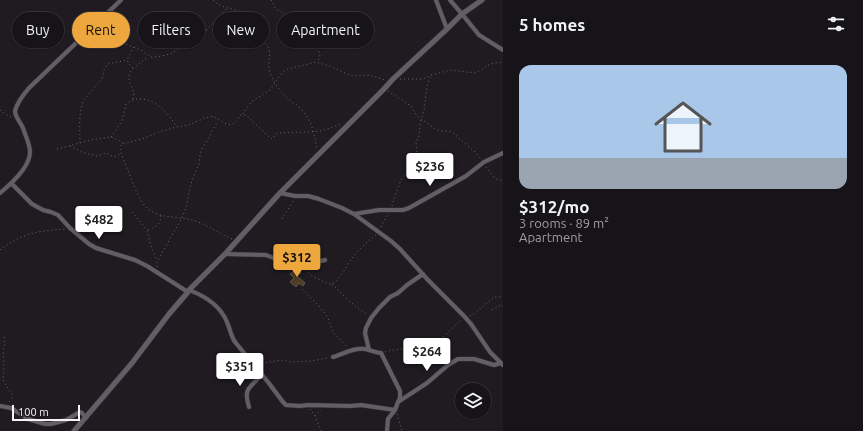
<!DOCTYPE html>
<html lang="en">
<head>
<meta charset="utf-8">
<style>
	:root { --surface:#171419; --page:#242126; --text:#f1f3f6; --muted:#9e9ea2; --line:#363338; --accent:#eea73d }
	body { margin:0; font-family:Ubuntu,sans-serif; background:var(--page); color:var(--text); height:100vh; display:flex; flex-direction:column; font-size:15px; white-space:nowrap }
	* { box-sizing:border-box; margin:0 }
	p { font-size:13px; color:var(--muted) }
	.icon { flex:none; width:22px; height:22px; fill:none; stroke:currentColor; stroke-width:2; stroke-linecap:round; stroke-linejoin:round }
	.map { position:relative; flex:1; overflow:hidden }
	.sheet { display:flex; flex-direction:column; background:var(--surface); width:360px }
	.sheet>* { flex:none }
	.guide { position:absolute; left:12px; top:12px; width:380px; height:36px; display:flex; gap:8px }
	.controls { position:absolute; left:455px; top:383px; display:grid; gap:8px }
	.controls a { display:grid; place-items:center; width:36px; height:36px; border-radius:50%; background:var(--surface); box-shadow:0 1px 3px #0004,0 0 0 1px var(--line); font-size:20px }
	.scale { position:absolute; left:12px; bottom:10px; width:68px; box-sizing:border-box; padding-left:4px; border:2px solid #f6f3f7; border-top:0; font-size:11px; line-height:14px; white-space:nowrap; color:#f6f3f7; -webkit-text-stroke:3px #1f1b21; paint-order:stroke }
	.price { position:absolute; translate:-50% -34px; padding:0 9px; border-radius:4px; background:#fff; color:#222; font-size:13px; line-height:26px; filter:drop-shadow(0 1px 2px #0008) }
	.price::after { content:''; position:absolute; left:50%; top:24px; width:12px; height:9px; margin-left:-6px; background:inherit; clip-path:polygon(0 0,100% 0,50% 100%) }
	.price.current { background:var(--accent); color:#111 }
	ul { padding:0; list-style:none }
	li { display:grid; align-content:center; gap:8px; height:212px; padding:0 16px }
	li span { display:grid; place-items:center; height:124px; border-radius:12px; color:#555 }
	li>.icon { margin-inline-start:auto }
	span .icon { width:72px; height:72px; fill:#fffc; stroke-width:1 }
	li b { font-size:17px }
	h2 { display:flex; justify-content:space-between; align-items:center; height:48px; padding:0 16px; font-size:17px }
	.chip { padding:0 14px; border-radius:18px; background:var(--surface); box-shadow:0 1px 3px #0004,0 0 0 1px var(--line); font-size:14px; line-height:36px }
	.chip.current { background:var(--accent); color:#111 }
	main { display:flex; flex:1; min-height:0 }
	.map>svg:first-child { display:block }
	.building { fill:#503d24; stroke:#5d5851 }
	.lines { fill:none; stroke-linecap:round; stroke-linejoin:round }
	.minor-casing { stroke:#383539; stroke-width:5 }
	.tertiary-casing { stroke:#383539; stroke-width:6 }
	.path { stroke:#6b676c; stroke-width:1; stroke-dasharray:1 3; stroke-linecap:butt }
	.minor { stroke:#635d65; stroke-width:4 }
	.tertiary { stroke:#635d65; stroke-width:5 }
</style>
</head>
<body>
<main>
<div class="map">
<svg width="503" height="431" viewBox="0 0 503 431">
	<rect width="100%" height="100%" fill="#1f1b21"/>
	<path class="building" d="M298,268L301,273L297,276L305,283L303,286L299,283L296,287L290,282L294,278L290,274Z"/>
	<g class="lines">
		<g class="minor-casing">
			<path id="minor" d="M436,0L447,29
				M450,0L462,14L479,35L503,50
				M12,184L32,204L43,210L51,212L58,215L70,228L89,244L96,248L135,260L147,266L188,292
				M0,193C11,184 30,167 30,152C30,144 25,135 23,128C21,123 15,117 15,111C17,102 24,94 29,88L121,0
				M280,193L295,196H308L319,199L342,208L354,214L391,241L400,249L428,280L464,316L471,324L490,352L503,365
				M354,214L379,210H403L409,208L466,176L484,162L503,153
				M225,254L266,255L289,264H294L298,262L307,264L325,260
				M189,290C205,296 220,305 227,322C230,329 231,336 235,342L268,382L283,402L286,405L300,406L308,405L351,406L361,405L395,410
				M369,350L365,333L366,328L371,318L379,308L390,297L398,293L407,285L423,274
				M333,357C343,354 355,347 365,349C371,350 375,353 381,353L400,391V398L398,402
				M0,406L11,408L28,419L45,424H51L66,420L80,412L82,413L86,418
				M249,407C243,387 250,389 261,375
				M387,431L388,419L395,410L398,402L427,383L448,365L458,359H474L494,365L501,363"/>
		</g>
		<g class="tertiary-casing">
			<path id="tertiary" d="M74,431L132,363L169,314L188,292L189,290L225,254L280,193L384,89L393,79L447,29L462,14L482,0"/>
		</g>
		<path class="path" d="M213,0C222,11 241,7 248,17C252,22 253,29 256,34C260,40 268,43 269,50C271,61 266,66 272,77C275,85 282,93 288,99C293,103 299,106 302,110C312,121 315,136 317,150
			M271,0L275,8L294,20L313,40L318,48L320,55L319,59L316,62
			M99,28L112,37L121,42L143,51L151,57H157L170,54L175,51L181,47L189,45L197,42L202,37L209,27L227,8
			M133,68L129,64L127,60L130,54L134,47
			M400,79H423L431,75L451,70L475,73L481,70L490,64L503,62
			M388,91L411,106L417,116L434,128L441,131H448L452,132L475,152L481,159
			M133,99C137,89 124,82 131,71C135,66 143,62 148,56
			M0,110L7,115L13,118
			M243,114L251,102L270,90L273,86L275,82L283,72L288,69L316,62L329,66L350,75L357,76L369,75L385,80
			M111,137L122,121L126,104C145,89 167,110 176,126
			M80,143C80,129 78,113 84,100L102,79L104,70L108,64L127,60
			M70,146L82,152L89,154L97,156L106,153L114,157L120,154
			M57,149L91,140L111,137L116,139L123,143
			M486,167C491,173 494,181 503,180
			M392,206L397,190L401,180L415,160L417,152L416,143L419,136L420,124L424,110L427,86L431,75
			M132,212L147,230L150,243L157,261
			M282,219L294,200
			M381,227L388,214
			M148,230C156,227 161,224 161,215
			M232,239C218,233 207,224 192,220C178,216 161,219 148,209C139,202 131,178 127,168C125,163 123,158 121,153L120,148L122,144L142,139L159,132L176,127L189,125L205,118L213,116C218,119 228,128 234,123C237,122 238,118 240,115H246L267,135L272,139L277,133L305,132L321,131L342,124
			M0,250C23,233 37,231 65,229
			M157,267V262L161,255L176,228L182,218L187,204L190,187L194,175L199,164L200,155L201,151L218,121
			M303,267L312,276L328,284H332C342,277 346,266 353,257C360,248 368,241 376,235
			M332,284L349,301L367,315
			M302,289L319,306L324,312L328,318L333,332L347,347
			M492,310L501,305L503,306
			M470,316L474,314L494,297H503
			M4,337L5,344L3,348L4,369L3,380L7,387L12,394V398L8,403
			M385,352L388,351L413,347H418L431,353L438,342L461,320
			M258,364L281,360L292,362L311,361L328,358
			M310,409L315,416L321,431
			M397,414L402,431
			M315,416L321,410"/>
		<use href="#minor" class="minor"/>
		<use href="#tertiary" class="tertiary"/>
	</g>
</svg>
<div class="controls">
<a><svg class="icon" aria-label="layers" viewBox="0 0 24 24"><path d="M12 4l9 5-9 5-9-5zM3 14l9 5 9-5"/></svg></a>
</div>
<div class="scale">100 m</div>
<b class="price" style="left:430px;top:187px">$236</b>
<b class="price" style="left:99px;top:240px">$482</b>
<b class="price current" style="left:297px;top:278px">$312</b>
<b class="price" style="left:427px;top:372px">$264</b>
<b class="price" style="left:240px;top:387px">$351</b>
<div class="guide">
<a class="chip">Buy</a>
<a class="chip current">Rent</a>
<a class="chip">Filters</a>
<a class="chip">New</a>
<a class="chip">Apartment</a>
</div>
</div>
<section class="sheet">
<h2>5 homes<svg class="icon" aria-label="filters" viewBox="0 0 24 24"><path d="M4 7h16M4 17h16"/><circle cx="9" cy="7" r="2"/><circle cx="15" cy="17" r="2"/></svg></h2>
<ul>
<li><span style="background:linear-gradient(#a9c7e8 75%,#9aa5b1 0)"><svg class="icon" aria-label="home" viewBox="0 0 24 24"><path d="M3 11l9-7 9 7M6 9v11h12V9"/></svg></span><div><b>$312/mo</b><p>3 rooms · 89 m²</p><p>Apartment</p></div></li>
</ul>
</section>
</main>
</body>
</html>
